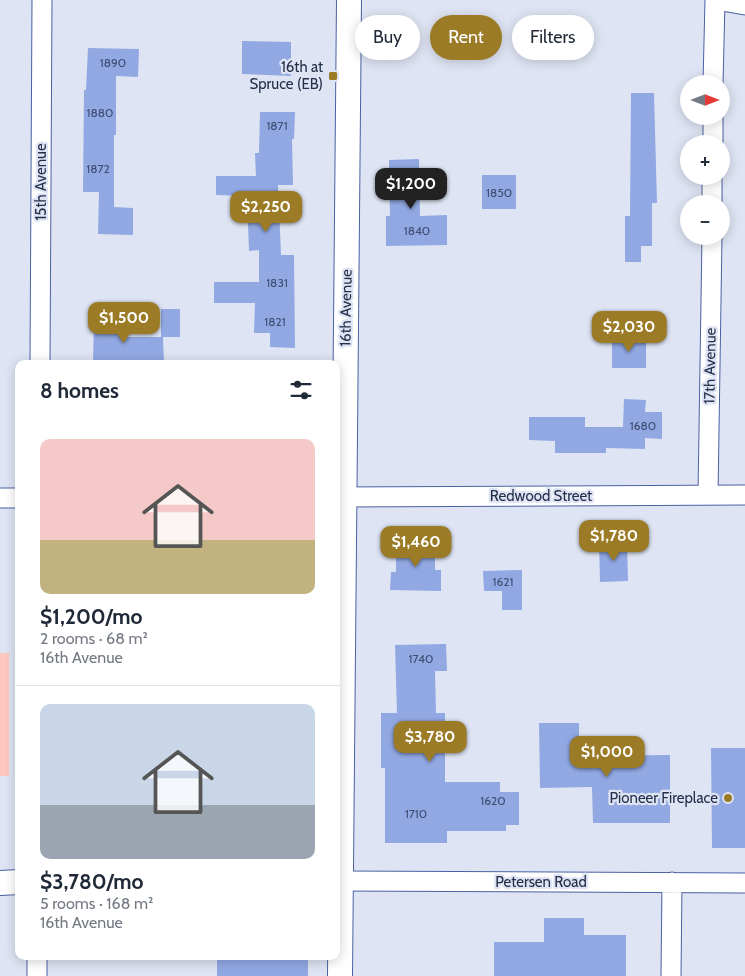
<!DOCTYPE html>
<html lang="en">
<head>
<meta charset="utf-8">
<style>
	:root { --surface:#fff; --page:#f6f6f7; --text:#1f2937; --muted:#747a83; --line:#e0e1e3; --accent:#9b7b25 }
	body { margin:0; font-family:Cabin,sans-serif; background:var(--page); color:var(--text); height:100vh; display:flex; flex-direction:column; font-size:19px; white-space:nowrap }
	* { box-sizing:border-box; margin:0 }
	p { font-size:16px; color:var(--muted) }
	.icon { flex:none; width:28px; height:28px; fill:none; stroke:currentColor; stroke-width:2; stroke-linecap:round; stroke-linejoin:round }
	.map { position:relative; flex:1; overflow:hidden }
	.side { position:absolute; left:15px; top:360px; width:325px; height:600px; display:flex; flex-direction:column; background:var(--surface); border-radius:10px; box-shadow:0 2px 12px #0003 }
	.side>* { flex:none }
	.guide { position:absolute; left:355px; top:15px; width:315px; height:45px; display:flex; gap:10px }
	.needle { width:32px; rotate:90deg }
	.buttons { position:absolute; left:680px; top:75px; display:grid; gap:10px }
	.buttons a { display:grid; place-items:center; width:50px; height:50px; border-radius:50%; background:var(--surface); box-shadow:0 2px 12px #0003; font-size:25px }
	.price { position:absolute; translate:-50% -42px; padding:0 11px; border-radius:10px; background:var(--accent); color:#fff; font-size:16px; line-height:32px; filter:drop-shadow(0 1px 2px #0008) }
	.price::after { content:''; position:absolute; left:50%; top:30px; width:15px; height:11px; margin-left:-8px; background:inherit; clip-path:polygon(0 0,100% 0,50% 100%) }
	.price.current { background:#222; color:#fff }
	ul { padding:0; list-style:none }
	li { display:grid; align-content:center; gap:10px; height:265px; padding:0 25px }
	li+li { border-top:1px solid var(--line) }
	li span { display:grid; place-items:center; height:155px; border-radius:10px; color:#555 }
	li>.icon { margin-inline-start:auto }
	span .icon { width:90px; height:90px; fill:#fffc; stroke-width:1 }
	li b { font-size:21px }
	h2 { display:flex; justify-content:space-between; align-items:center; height:60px; padding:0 25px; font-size:21px }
	.pill { padding:0 18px; border-radius:22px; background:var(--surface); box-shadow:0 2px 12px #0003; font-size:18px; line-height:45px }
	.pill.current { background:var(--accent); color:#fff }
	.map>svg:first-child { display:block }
	.green { fill:#ffc7bf }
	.building { fill:#91a8e3 }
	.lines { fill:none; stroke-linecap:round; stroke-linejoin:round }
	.minor-casing { stroke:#4a61a3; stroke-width:21 }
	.tertiary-casing { stroke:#4a61a3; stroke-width:26 }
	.minor { stroke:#fff; stroke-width:19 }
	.tertiary { stroke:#fff; stroke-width:24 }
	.poi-dot { fill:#9b7b25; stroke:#dee4f3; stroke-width:2 }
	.labels { text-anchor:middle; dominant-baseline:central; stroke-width:4.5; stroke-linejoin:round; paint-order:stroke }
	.number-label { font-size:12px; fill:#3f4d71 }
	.poi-label { font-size:15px; fill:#242f4b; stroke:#dee4f3; text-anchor:end }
	.street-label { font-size:15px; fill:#242f4b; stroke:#dee4f3 }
</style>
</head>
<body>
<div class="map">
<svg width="745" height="976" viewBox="0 0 745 976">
	<rect width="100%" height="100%" fill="#dee4f3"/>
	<path class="green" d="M0,653H9V776H0Z"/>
	<path class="building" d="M242,41L291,42V76L242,74Z
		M88,48L139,49L138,77L116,76V135H114V207L133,208V235L98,234L99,192H83L84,90H86Z
		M631,93H654L657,203H652V246H641V262H625V216H630Z
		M260,112H295L294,139H292L293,185H278L281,255H294L295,348L270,347V333H254L255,303H214V282H259V250L249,251L247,196L216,195V176H256L255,153H259Z
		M419,159L420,216L447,215V245L386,246V216H390L389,160Z
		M482,175H516V209H482Z
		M161,309H180V337H161Z
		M94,316H125L124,337H163L164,364H93Z
		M612,338H646V368H612Z
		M624,399L646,400L645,412H662V439L645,438V449L606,448V453H555V441L529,440V417H585V427H623Z
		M396,541L435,542V570H441V591L390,590L391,572H396Z
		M627,541L628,581L600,582L599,542Z
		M522,570V610H502V591H484L483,571Z
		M446,644L447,671H435L436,713H445V782H500V792H519V825H506V831H447V843H385V768H381V713H397L395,645Z
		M539,723H579V756L670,755V823H593L592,787L540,788Z
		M711,748H745V848H712Z
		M544,918H584V935H626V976H494V942H544Z
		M217,956H308V976H217Z"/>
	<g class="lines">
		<g class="minor-casing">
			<path id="minor" d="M716,0L745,5
				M713,84L715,0
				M713,144V116
				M712,204V176
				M40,364L42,0
				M708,495L712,236
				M336,497L745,495
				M0,498H19
				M341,881L745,883
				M37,976V956
				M671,976L672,882"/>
		</g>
		<g class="tertiary-casing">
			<path id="tertiary" d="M0,883L19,882
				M340,976L349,0"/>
		</g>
		<use href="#minor" class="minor"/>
		<use href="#tertiary" class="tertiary"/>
	</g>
	<g class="poi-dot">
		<rect x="328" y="71" width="10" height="10" rx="2.5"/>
		<circle cx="728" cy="798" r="5"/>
	</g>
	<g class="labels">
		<g class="number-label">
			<text x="113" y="62">1890</text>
			<text x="100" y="112">1880</text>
			<text x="277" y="125">1871</text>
			<text x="98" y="168">1872</text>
			<text x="499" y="192">1850</text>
			<text x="417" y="230">1840</text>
			<text x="277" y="282">1831</text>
			<text x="275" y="321">1821</text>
			<text x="643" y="425">1680</text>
			<text x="503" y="581">1621</text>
			<text x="421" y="658">1740</text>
			<text x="493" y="800">1620</text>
			<text x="416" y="813">1710</text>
		</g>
		<g class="poi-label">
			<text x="323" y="67">16th at<tspan x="323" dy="17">Spruce (EB)</tspan></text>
			<text x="718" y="798">Pioneer Fireplace</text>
		</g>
		<g class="street-label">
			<text transform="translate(41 182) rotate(-90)">15th Avenue</text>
			<text transform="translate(346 308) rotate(-89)">16th Avenue</text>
			<text transform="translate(710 366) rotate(-89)">17th Avenue</text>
			<text x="541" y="496">Redwood Street</text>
			<text x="541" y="882">Petersen Road</text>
		</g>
	</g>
</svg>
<div class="buttons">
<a><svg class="needle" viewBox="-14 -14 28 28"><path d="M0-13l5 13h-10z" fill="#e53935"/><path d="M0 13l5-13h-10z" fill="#747a83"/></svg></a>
<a>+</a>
<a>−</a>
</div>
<b class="price current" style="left:411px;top:210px">$1,200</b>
<b class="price" style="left:266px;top:233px">$2,250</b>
<b class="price" style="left:124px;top:344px">$1,500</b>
<b class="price" style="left:629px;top:353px">$2,030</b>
<b class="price" style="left:614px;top:562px">$1,780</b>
<b class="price" style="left:416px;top:568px">$1,460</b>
<b class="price" style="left:430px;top:763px">$3,780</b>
<b class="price" style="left:607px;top:778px">$1,000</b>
<div class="guide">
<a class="pill">Buy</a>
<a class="pill current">Rent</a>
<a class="pill">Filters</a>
</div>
<section class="side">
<h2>8 homes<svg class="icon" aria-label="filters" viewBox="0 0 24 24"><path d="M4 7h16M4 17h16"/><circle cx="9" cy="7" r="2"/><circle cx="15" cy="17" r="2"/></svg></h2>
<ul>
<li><span style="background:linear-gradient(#f6c9c9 65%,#c2b280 0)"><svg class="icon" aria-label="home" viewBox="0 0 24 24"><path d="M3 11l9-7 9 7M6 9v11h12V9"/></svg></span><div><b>$1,200/mo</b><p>2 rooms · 68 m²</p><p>16th Avenue</p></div></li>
<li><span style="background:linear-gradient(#c9d6e8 65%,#9aa5b1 0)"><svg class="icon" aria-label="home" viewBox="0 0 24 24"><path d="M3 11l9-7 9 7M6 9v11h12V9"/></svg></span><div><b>$3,780/mo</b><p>5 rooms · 168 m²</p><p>16th Avenue</p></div></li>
</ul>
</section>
</div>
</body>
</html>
